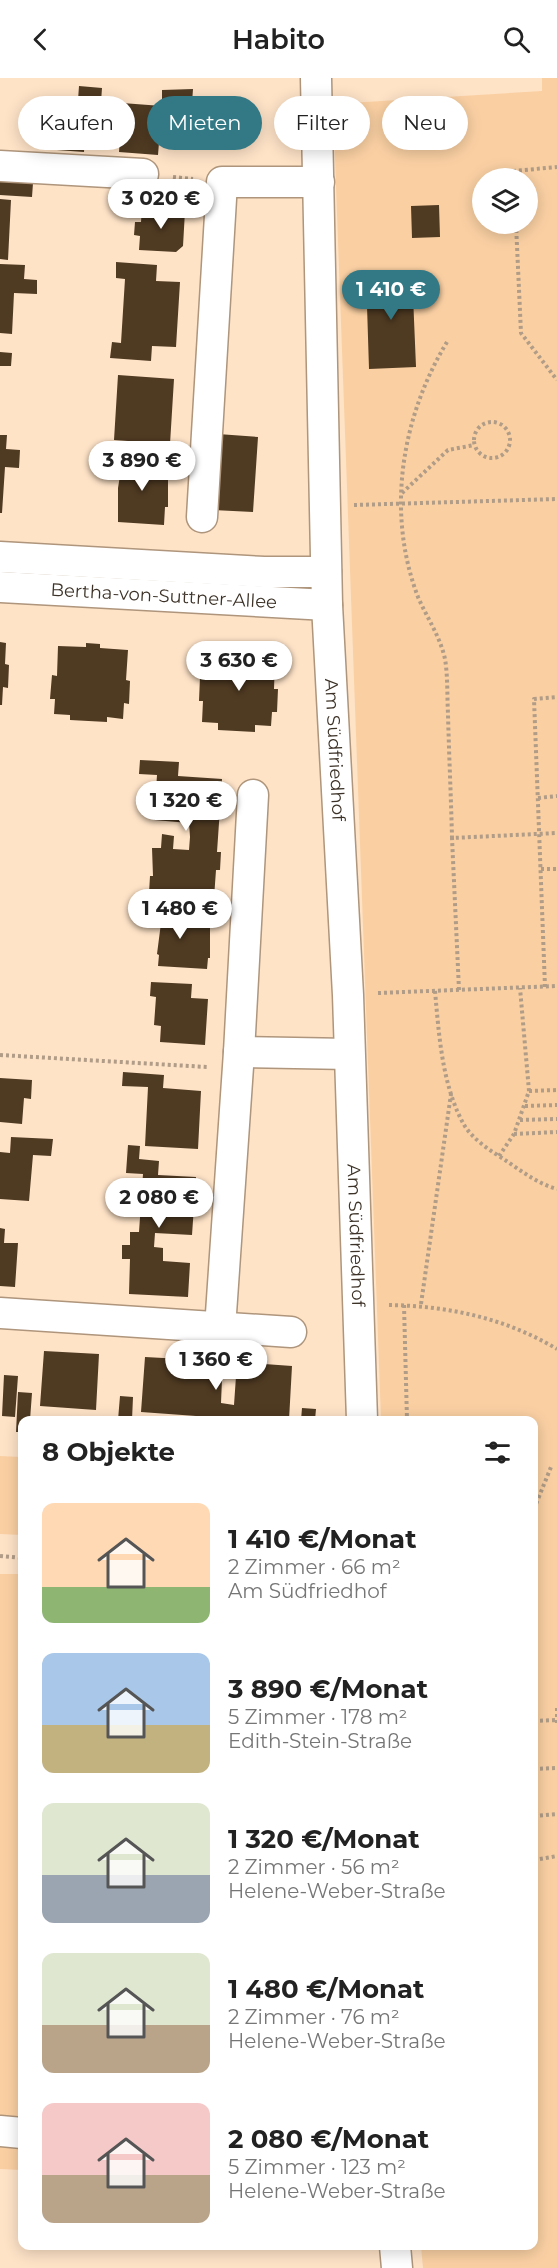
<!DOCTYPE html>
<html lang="de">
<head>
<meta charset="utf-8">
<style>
	:root { --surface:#fff; --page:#f6f6f6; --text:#222; --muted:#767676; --accent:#337985 }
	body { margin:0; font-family:Montserrat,sans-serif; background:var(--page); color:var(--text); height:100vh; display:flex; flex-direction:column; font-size:22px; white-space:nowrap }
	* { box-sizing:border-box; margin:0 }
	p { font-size:20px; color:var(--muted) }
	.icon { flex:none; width:33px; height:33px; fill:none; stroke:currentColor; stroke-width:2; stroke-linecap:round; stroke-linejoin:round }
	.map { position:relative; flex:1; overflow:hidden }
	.side { position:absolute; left:18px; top:1338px; width:520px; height:834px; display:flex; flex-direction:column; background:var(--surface); border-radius:12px; box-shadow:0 3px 15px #0003 }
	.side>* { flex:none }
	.top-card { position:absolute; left:18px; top:18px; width:522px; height:54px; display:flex; gap:12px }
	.controls { position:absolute; left:472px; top:90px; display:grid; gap:12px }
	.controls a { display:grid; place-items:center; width:66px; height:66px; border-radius:50%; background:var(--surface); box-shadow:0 3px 15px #0003; font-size:30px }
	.price { position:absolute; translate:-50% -51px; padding:0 14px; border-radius:21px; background:#fff; color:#222; font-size:20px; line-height:39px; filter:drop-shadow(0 2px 3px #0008) }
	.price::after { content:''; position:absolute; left:50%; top:36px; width:18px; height:14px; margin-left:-9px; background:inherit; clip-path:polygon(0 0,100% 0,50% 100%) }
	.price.active { background:var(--accent); color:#fff }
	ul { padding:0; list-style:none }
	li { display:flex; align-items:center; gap:18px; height:150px; padding:0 24px }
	li span { display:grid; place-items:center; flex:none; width:168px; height:120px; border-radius:12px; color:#555 }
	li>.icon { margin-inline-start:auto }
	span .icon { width:72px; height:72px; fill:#fffc; stroke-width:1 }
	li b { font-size:26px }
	h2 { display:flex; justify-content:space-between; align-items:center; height:72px; padding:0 24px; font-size:26px }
	.pill { padding:0 21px; border-radius:27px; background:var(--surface); box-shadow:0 3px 15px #0003; font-size:21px; line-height:54px }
	.pill.active { background:var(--accent); color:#fff }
	header { display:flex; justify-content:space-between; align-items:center; height:78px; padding:0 24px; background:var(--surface); font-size:27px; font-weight:600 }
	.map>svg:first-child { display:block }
	.green { fill:#fad0a3; fill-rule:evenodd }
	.building { fill:#4f3a22 }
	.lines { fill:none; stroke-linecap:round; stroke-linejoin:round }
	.minor-casing { stroke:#ae957b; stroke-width:33 }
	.path { stroke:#b09c87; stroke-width:4; stroke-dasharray:3 3; stroke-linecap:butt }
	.minor { stroke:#fff; stroke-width:30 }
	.labels { text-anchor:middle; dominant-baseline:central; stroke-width:6; stroke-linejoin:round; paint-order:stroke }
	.street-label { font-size:18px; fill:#3c3227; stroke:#fee3c7 }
</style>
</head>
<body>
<header><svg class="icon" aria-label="back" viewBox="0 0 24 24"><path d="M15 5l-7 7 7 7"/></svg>Habito<svg class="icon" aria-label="search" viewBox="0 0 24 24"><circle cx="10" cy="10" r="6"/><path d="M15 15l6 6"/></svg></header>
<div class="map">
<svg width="557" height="2190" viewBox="0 0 557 2190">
	<rect width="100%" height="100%" fill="#fee3c7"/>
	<path class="green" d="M542,0H557V2190H423L421,2168H534V1342H381L333,26L542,13ZM483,100H528V146H483Z
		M0,1378L22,1379V1457L0,1456Z
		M0,1496H22V2092L0,2091Z"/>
	<path class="building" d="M79,8L102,10L101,24L87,23L84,74L43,71L46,20L78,22Z
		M193,11L192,25L180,24L179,40L161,39L158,77L119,74L122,25L162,28V12Z
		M0,103L33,105L32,119L0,117Z
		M0,121L11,122L8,182L0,181Z
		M439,127L440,159L412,160L411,128Z
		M142,129L185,133L183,168L176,174L139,172L140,158L134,157L135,144H141Z
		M116,184L157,187L156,203L180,204L176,269L152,268L151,283L110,280L112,264L121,265L125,201L116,200Z
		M0,186L25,187L24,201L37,202V216L14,215L12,256L0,255Z
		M412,194L416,289L369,291L366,196Z
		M0,274L12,275L11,288H0Z
		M118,297L174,301L170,366L114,362Z
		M218,356L258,359L253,434L213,432Z
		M0,357H7L6,371L20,372L19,390L5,389L2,435H0Z
		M123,379L160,381L159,395H168V429H165L164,447L118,444V410Z
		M0,564L6,565L5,586L9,587L8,610L3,609L2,627H0Z
		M86,565L100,566V570L128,572L126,602L130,603L129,626L124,625L123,641L107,639V644L70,642V637L54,636L55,621H50L52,597L57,598L58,568L86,569Z
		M234,574L248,575V579L275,581L274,611H278L277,634H272L271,648L255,647V654L218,652V645L202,644L203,623H199L200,599L205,600L206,577L234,578Z
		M140,682L179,684L178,698L222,701L217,774H221L220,792H216L214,820L149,815L150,798H153L152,770H161L162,756L174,758L173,771L189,772L190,759L189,745L154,742L157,697L139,696Z
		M148,830L185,832L184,847L210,849V880H208L207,891L158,888L159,877L157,876L161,845H147Z
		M151,904L192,906L191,920L208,921L205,967L160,964L161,948L154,947L156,919L150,918Z
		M123,994L164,997L163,1010L201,1013L198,1071L145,1068L148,1009L122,1008Z
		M0,1000L32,1002L31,1021L24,1020L22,1046L0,1044Z
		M11,1059L53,1061L51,1078L33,1077L29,1123L0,1121V1074L10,1075Z
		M128,1067L140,1068L139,1081L159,1083L158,1097L196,1099L192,1157L155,1155L154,1169L163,1170V1183L190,1185L188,1219L129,1216L130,1181H122V1167H130V1154H139L143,1096L126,1095Z
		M0,1150L5,1151L4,1165H18L15,1209L0,1208Z
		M44,1273L99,1276L96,1332L40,1328Z
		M145,1279L200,1282L199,1300L222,1301L221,1325L234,1327L237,1284L292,1288L289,1342L234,1340V1342H219L196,1341V1338L141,1334Z
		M4,1297L18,1298L15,1339L2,1338Z
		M18,1314L32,1315L30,1342H22V1354H16Z
		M120,1318L133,1319L132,1342H118Z
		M302,1330L316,1331L315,1342H301Z"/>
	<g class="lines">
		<g class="minor-casing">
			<g id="minor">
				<path id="s1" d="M316,0L327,527L348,917L362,1342"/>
				<path d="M0,88L143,96"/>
				<path d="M202,439L222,104H319"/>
				<path d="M0,479L264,494H326"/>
				<path id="s2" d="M0,509L327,527"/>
				<path d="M239,974L349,976"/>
				<path d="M0,1235L291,1254"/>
				<path d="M220,1250L239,974L253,717"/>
				<path d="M0,2053L22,2055"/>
				<path d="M395,2168L397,2190"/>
			</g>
		</g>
		<path class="path" d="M173,99L193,101
			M515,100L514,93L557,89
			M516,146L521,255L557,302
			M447,264C401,340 386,435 418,519C427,540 440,558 445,581C448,599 447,618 448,636C449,677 451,718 452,760
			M474 362a18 18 0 1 1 36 0a18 18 0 1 1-36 0Z
			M402,415L448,372L474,367
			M354,427L557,421
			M538,720L557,718
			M541,791H557
			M545,909L534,621L557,619
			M459,912L452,760L557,755
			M435,913C439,957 442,1006 463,1045C472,1062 493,1074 508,1084C524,1095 539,1106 557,1111
			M378,915L557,908
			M0,977L207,989
			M529,1013L557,1012
			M525,1028L557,1027
			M520,1042L557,1041
			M514,1056L557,1054
			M499,1078L514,1056L529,1013L520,910
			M421,1226L451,1016
			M389,1227C448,1228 505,1240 557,1271
			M404,1227L407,1342
			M534,1431L551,1389
			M0,1478L22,1480
			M557,1630V1648
			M534,1643L557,1642
			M534,1691L557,1690
			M534,1738L557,1736
			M534,1782L557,1778"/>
		<use href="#minor" class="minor"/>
	</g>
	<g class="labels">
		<g class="street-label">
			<text stroke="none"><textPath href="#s2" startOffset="164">Bertha-von-Suttner-Allee</textPath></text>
			<text stroke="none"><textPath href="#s1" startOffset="672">Am Südfriedhof</textPath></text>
			<text stroke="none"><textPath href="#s1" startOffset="1158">Am Südfriedhof</textPath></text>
		</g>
	</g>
</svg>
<div class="controls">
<a><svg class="icon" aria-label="layers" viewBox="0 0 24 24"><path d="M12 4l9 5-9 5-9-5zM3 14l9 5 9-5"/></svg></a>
</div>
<b class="price" style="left:161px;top:152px">3 020 €</b>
<b class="price active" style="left:391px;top:243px">1 410 €</b>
<b class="price" style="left:142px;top:414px">3 890 €</b>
<b class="price" style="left:239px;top:614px">3 630 €</b>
<b class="price" style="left:186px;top:754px">1 320 €</b>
<b class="price" style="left:180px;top:862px">1 480 €</b>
<b class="price" style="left:159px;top:1151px">2 080 €</b>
<b class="price" style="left:216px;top:1313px">1 360 €</b>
<div class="top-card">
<a class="pill">Kaufen</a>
<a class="pill active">Mieten</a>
<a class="pill">Filter</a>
<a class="pill">Neu</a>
</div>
<section class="side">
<h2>8 Objekte<svg class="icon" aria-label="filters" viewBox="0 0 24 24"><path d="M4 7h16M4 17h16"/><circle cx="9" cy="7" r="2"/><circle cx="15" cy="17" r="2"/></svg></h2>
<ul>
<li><span style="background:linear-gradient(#ffd9b3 70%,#8fb573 0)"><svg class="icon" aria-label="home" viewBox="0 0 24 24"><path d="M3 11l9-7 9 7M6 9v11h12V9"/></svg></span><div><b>1 410 €/Monat</b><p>2 Zimmer · 66 m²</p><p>Am Südfriedhof</p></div></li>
<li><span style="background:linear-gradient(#a9c7e8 60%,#c2b280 0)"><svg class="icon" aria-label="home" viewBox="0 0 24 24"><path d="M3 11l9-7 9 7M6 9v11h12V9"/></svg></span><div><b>3 890 €/Monat</b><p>5 Zimmer · 178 m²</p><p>Edith-Stein-Straße</p></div></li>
<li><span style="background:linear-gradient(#dfe7d0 60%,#9aa5b1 0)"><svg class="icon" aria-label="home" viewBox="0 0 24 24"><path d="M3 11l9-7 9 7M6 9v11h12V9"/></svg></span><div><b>1 320 €/Monat</b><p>2 Zimmer · 56 m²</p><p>Helene-Weber-Straße</p></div></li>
<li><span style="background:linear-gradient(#dfe7d0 60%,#b9a48a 0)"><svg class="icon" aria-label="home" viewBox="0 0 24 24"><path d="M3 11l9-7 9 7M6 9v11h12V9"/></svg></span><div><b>1 480 €/Monat</b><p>2 Zimmer · 76 m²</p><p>Helene-Weber-Straße</p></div></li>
<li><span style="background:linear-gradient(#f6c9c9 60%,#b9a48a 0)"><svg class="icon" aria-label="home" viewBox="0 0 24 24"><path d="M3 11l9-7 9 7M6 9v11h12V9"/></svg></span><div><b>2 080 €/Monat</b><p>5 Zimmer · 123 m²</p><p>Helene-Weber-Straße</p></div></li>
</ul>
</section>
</div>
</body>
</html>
